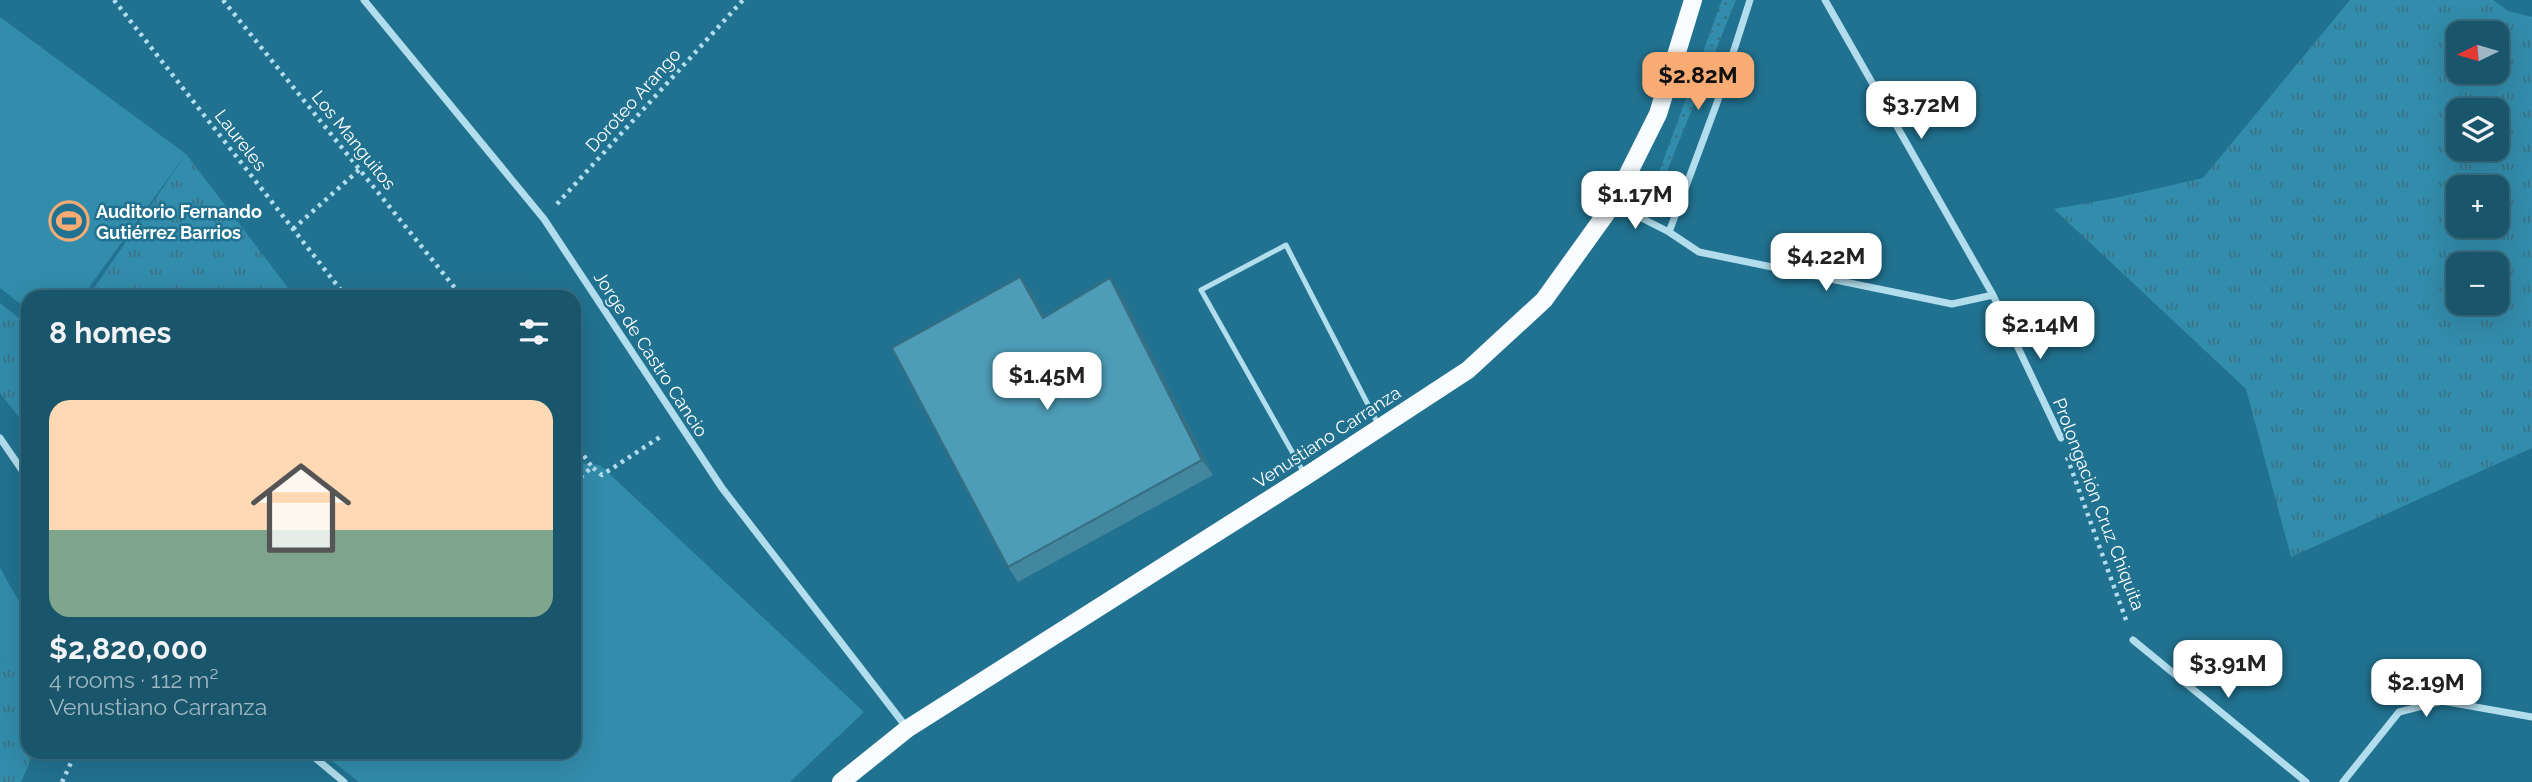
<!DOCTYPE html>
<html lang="en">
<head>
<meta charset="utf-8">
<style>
	:root { --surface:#19566c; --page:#225c72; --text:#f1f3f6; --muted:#9fb7c2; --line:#376c7f; --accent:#f9ab74 }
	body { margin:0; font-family:Raleway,sans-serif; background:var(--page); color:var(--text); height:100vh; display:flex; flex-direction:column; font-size:26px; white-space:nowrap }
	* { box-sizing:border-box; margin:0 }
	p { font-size:23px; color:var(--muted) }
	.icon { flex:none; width:38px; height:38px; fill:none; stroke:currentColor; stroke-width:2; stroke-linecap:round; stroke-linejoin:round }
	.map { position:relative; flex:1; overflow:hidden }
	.drawer { position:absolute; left:21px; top:290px; width:560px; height:469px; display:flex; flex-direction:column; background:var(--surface); border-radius:21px; box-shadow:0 7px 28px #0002,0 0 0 2px var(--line) }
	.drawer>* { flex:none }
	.needle { width:46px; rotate:265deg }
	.fabs { position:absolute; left:2446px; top:21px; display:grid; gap:14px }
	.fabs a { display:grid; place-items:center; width:63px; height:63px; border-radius:14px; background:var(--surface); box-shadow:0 7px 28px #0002,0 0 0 2px var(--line); font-size:35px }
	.price { position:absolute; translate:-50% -60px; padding:0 16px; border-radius:14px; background:#fff; color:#222; font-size:23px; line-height:46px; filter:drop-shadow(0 2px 4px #0008) }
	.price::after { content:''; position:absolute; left:50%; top:42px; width:21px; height:16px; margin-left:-10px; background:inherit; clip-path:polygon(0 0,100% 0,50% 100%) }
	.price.selected { background:var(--accent); color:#111 }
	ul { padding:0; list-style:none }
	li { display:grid; align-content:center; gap:14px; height:371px; padding:0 28px }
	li+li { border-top:2px solid var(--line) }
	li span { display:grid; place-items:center; height:217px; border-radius:21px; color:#555 }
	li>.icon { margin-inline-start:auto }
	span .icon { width:126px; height:126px; fill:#fffc; stroke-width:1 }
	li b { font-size:30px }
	h2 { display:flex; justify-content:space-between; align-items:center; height:84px; padding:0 28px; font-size:30px }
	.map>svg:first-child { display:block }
	.grass { fill:url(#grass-tufts); fill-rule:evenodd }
	.park { fill:#328cab }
	.garden { fill:url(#garden-dots) }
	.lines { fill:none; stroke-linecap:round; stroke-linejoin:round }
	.path { stroke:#b2ddec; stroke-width:4.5; stroke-dasharray:3.5 5; stroke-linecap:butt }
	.service { stroke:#b2ddec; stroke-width:5 }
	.minor { stroke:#b2ddec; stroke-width:7 }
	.primary { stroke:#f8fcff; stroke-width:18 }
	.wall { fill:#43879e }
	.shaded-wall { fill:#376e81 }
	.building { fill:#4e9db8; stroke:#376e81; stroke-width:2 }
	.labels { text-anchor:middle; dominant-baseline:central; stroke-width:5; stroke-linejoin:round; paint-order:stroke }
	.street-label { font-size:18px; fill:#fff; stroke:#217290 }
	.poi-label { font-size:18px; font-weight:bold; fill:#fff; stroke:#217290; text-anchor:start }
</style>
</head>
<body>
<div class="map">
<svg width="2532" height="782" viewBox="0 0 2532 782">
	<defs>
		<pattern id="grass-tufts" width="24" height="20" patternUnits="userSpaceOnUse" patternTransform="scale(1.75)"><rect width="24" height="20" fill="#328cab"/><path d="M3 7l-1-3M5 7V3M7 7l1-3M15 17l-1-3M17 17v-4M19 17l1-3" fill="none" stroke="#3c7285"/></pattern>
		<pattern id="garden-dots" width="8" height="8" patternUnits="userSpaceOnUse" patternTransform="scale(1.75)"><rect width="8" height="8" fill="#328cab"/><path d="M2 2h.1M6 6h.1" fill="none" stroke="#3c7285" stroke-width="1.8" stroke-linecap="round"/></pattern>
	</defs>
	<rect width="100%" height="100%" fill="#217290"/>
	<path class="grass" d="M2350,0H2493L2508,11L2532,17V448L2291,557L2246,389L2054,209L2115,198L2203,178ZM2459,33H2497V72H2459ZM2459,110H2497V149H2459ZM2497,187V226H2459V187ZM2459,264H2497V303H2459Z
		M186,154L295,297H88Z
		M0,303L28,325V429L0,393Z
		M28,647V752L34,753L21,782H0V663Z"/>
	<path class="park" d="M0,17L186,154L82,297L28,298V310L0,288Z
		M578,463L600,465L864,712L790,782H359L322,753L574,752V467Z
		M0,568L28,617V647L0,663Z"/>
	<path class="garden" d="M1722,0H1736L1661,186L1655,183Z"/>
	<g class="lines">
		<path class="path" d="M114,0L347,298
			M223,0L463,298
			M557,204L743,0
			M293,229L360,169
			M574,442L592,467
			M2067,457L2126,620
			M574,483L592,467L602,475L663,435
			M62,782L76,752"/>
		<path class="service" d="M1304,473L1201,290L1286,245L1378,424"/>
		<path class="minor" d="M364,0L544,219L722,488L907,728
			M1825,0L1993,295L2061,438
			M1614,204L1669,232L1699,252L1952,304L1993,295
			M1669,232L1718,100L1750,0
			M0,438L28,479
			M2133,640L2306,782
			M308,752L344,782
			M2343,782L2399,712L2442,701L2532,717"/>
		<path class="primary" d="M841,782L907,729L1306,476L1468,370L1544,300L1613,204L1658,114L1693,0"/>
	</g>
	<path class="wall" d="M1110,278L1120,293L1213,475L1018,582L1008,567L1031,292L1044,317Z"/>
	<path class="shaded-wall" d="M1020,277L1031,292L1053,333L1043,318Z
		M1110,278L1120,293L1213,475L1202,460Z"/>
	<path class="building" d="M1020,277L1043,318L1110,278L1202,460L1008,567L892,348Z"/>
	<defs>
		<g id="stadium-ring" transform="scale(2.0125)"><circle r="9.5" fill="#217290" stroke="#f9ab74" stroke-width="1.5"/><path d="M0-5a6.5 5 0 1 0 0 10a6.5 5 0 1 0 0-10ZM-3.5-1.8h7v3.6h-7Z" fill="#f9ab74"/></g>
	</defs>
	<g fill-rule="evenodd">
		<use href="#stadium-ring" x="69" y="221"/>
	</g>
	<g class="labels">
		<g class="street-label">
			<text transform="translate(633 100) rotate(-48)">Doroteo Arango</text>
			<text transform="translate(241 140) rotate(52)">Laureles</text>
			<text transform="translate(354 140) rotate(51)">Los Manguitos</text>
			<text transform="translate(651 354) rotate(57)">Jorge de Castro Cancio</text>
			<text transform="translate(1327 437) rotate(-33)">Venustiano Carranza</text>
			<text transform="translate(2099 504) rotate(69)">Prolongación Cruz Chiquita</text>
		</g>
		<g class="poi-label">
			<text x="96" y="211">Auditorio Fernando<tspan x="96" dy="21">Gutiérrez Barrios</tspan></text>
		</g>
	</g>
</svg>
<div class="fabs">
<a><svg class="needle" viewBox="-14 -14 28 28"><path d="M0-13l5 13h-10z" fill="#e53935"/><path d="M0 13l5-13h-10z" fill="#9fb7c2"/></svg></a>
<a><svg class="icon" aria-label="layers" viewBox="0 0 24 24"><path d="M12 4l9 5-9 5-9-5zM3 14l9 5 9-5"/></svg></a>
<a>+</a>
<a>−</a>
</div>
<b class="price selected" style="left:1698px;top:112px">$2.82M</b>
<b class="price" style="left:1921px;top:141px">$3.72M</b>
<b class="price" style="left:1635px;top:231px">$1.17M</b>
<b class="price" style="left:1826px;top:293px">$4.22M</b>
<b class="price" style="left:2040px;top:361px">$2.14M</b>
<b class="price" style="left:1047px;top:412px">$1.45M</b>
<b class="price" style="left:2228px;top:700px">$3.91M</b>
<b class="price" style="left:2426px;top:719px">$2.19M</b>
<section class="drawer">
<h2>8 homes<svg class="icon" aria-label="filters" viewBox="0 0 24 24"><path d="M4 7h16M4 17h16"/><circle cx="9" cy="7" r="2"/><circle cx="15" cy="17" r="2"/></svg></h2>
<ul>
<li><span style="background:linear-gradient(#ffd9b3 60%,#7fa58c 0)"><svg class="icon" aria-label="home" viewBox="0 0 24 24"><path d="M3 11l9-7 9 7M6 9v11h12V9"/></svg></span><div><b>$2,820,000</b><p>4 rooms · 112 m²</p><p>Venustiano Carranza</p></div></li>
</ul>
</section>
</div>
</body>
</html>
